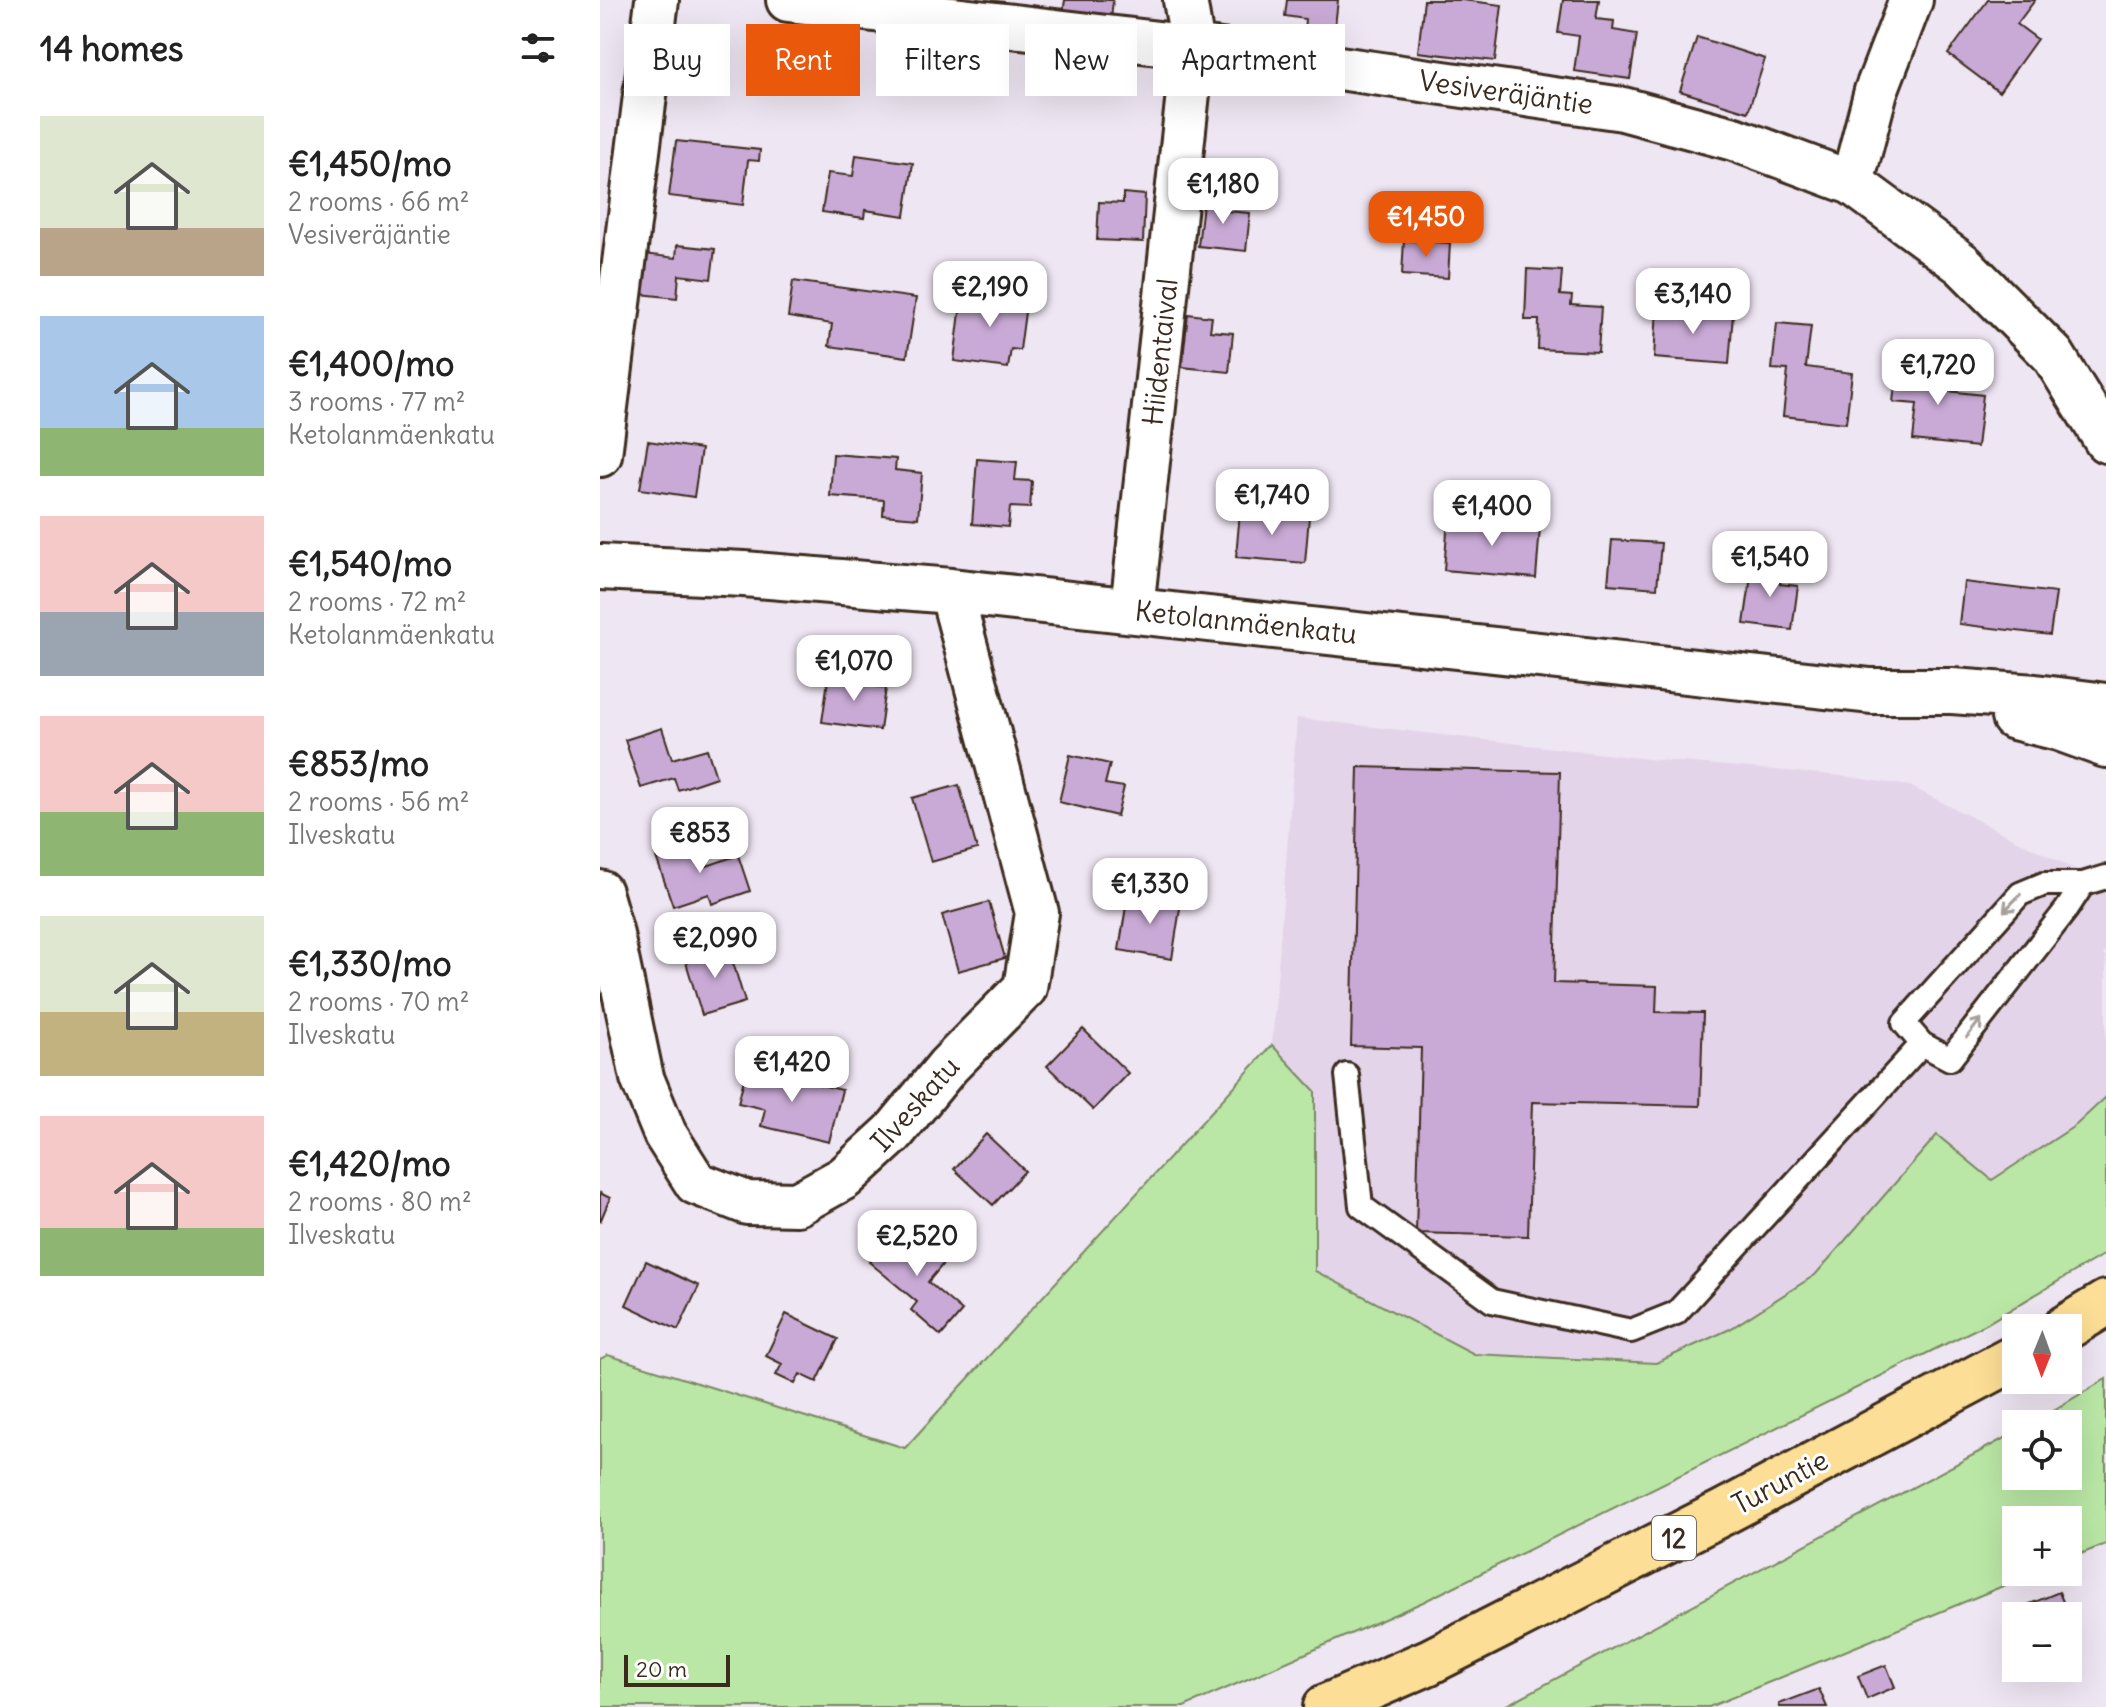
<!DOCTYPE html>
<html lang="en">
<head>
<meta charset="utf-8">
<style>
	:root { --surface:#fff; --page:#f6f6f6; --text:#222; --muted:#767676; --accent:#ea580c }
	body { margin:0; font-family:Delius,sans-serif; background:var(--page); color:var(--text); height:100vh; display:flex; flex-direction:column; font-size:30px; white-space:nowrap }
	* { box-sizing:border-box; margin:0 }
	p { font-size:26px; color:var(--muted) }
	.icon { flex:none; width:44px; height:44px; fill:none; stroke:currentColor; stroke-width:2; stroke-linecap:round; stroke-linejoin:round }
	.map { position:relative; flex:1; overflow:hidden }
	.sheet { display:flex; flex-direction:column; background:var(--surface); width:600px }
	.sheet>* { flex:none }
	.hud { position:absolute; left:24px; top:24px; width:760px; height:72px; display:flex; gap:16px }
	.needle { width:52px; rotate:181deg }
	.buttons { position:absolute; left:1402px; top:1314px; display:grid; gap:16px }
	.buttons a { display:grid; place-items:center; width:80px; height:80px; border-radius:0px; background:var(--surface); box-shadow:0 8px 32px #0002; font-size:40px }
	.scale { position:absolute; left:24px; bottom:20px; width:106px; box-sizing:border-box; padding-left:8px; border:4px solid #3b2a1e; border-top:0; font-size:22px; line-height:28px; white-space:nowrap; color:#3b2a1e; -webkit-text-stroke:6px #fff; paint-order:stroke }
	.price { position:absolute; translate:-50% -68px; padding:0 18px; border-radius:16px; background:#fff; color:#222; font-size:26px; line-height:52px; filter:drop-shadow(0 2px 4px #0008) }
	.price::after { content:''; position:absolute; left:50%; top:48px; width:24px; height:18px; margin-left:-12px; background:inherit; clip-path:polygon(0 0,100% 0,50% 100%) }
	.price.current { background:var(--accent); color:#fff }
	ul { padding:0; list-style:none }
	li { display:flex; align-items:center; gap:24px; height:200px; padding:0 40px }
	li span { display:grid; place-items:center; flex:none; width:224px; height:160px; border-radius:0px; color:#555 }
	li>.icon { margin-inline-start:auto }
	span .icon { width:96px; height:96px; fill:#fffc; stroke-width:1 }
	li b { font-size:34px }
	h2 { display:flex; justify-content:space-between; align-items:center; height:96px; padding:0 40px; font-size:34px }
	.tag { padding:0 28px; border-radius:0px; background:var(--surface); box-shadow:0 8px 32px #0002; font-size:28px; line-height:72px }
	.tag.current { background:var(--accent); color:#fff }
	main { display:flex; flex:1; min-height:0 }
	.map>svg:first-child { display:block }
	.built { fill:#e4d4ea }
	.green { fill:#bae7a6; stroke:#7a8862; stroke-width:2 }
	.building { fill:#c9aad6; stroke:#3b2a1e; stroke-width:2 }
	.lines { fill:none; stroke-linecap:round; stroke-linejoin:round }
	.service-casing { stroke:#3b2a1e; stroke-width:28 }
	.minor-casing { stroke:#3b2a1e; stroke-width:48 }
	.secondary-casing { stroke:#3b2a1e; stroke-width:50 }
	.trunk-casing { stroke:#3b2a1e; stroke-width:50 }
	.service { stroke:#fff; stroke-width:22 }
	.minor { stroke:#fff; stroke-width:42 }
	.secondary { stroke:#fff; stroke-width:44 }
	.trunk { stroke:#fcde96; stroke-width:44 }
	.oneway { stroke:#a79f9a }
	.labels { text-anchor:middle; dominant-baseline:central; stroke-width:6; stroke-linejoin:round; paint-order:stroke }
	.shield { fill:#fff; stroke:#766a62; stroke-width:2 }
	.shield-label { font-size:26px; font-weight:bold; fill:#3b2a1e }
	.street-label { font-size:28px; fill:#3b2a1e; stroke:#fff }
</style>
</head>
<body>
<main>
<section class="sheet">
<h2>14 homes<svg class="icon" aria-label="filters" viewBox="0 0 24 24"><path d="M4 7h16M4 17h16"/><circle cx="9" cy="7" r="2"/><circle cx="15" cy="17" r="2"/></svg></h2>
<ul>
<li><span style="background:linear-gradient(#dfe7d0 70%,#b9a48a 0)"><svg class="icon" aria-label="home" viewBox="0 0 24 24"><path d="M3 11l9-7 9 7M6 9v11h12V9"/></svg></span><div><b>€1,450/mo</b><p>2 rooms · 66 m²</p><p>Vesiveräjäntie</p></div></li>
<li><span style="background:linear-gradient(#a9c7e8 70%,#8fb573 0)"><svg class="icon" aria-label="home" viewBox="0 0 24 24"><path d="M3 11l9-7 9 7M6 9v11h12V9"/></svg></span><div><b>€1,400/mo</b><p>3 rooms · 77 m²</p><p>Ketolanmäenkatu</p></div></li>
<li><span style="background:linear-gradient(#f6c9c9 60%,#9aa5b1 0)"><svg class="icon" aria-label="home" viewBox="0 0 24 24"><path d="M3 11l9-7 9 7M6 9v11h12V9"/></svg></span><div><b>€1,540/mo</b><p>2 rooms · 72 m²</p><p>Ketolanmäenkatu</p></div></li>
<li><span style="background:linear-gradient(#f6c9c9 60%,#8fb573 0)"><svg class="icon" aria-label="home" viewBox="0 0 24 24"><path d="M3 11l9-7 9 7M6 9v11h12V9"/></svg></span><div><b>€853/mo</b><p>2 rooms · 56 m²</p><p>Ilveskatu</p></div></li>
<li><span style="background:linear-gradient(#dfe7d0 60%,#c2b280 0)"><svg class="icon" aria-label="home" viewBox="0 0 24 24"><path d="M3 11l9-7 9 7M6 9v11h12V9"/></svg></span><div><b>€1,330/mo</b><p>2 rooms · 70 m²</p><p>Ilveskatu</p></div></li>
<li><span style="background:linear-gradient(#f6c9c9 70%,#8fb573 0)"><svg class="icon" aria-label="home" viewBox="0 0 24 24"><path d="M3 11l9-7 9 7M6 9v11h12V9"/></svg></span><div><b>€1,420/mo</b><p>2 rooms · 80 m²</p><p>Ilveskatu</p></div></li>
</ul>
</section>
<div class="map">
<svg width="1506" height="1707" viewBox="0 0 1506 1707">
	<rect width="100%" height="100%" fill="#efe6f3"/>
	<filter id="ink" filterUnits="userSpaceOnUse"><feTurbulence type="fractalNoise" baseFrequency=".0125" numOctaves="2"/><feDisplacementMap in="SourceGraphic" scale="16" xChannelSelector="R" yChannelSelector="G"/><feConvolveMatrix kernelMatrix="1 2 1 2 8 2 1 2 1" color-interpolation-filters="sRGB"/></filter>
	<g filter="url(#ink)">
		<path class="built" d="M697,718L1048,759L1243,776L1310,786L1506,885V951L1503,954L1506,957V1097L1476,1125L1391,1180L1336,1135L1215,1275L1130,1329L1055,1363L874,1354L714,1271L715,1091L672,1045Z"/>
		<path class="green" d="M672,1045L715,1091V1271L874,1354L1056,1363L1130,1329L1215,1275L1337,1135L1392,1180L1476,1125L1506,1097V1253L1386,1324L823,1602L584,1707H0V1359L8,1355L305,1448Z
			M1506,1379V1544L1468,1559V1520H1416V1572H1437L1109,1707H903L1416,1432V1476H1468V1424H1430Z"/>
		<path class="building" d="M465,0H513L511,19L463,13Z
			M687,0H738L735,26H727L726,35L704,32L705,19L685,16Z
			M824,0H862L902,5L895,61L818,52Z
			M963,0H999L996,19L1014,21L1013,30L1037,34L1030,79L974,71L979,36L958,33Z
			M1388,0H1435L1417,24L1437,39L1399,92L1348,54Z
			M1097,37L1165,59L1148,112L1080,91Z
			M76,141L160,150L159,161L148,160L143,205L69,196Z
			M256,155L313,163L305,216L265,210L264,218L222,212L228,173L253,176Z
			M523,193L545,195L543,242L497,240L499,202L523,203Z
			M604,195L628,198L626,211L650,213L646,251L598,246Z
			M804,240L850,243L848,278L802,275Z
			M77,245L115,249L111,279L79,275L77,298L31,293L36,253L76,258Z
			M927,269L962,271L960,295L972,296L971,305L1001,307L998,352L938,349L939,320H925Z
			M193,281L316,298L307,357L229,346L232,324L188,317Z
			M377,291L427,297L420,350L411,349L408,368L354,361L362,296L376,298Z
			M1057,309L1133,314L1129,364L1054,358Z
			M588,314L612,317L610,331L633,333L629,372L582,367Z
			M1177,323L1211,326L1206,367L1252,373L1246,423L1183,416L1188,370L1172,369Z
			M1298,360L1333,365L1331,389L1383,395L1377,447L1313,440L1317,404L1293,402Z
			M48,441L101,449L94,497L40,489Z
			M233,454L296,459L295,470L322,473L318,518L283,515L284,500L230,496Z
			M377,459L417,462L415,480L432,481L430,508L410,507L408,527L372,524Z
			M640,511L709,517L705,563L636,557Z
			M848,519L940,527L936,578L844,570Z
			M1012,540L1061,543L1057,588L1008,584Z
			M1153,562L1183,566L1180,584L1198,586L1192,630L1144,624Z
			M1364,582L1456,593L1450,635L1359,624Z
			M242,671L259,674L258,684L286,688L280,730L222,722L228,680L240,681Z
			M62,728L72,759L107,749L116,777L78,790L74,778L41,788L25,740Z
			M470,755L510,764L505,784L524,787L517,816L459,802Z
			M758,767L960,772L954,983L1057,986L1056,1012L1103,1013L1100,1106L932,1102L928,1236L816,1233L821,1048L751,1046Z
			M359,785L377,849L331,862L312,798Z
			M98,838L107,866L138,855L150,891L112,904L109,894L73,906L55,854Z
			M528,894L581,902L572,959L519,950Z
			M389,902L405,958L358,971L342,915Z
			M128,946L145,1002L102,1015L85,959Z
			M483,1029L528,1073L493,1110L447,1066Z
			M147,1067L242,1090L229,1142L161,1126L165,1109L138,1103Z
			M386,1134L425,1171L393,1205L354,1169Z
			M0,1193L10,1198L0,1222Z
			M297,1229L319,1248L326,1240L348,1258L328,1282L362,1311L341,1336L311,1310L317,1302L269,1262Z
			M46,1261L99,1286L78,1330L26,1305Z
			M186,1314L238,1339L217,1382L200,1374L195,1384L176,1375L182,1364L166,1356Z
			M1459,1592L1473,1626L1468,1629V1616H1424L1420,1608Z
			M1286,1665L1295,1687L1267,1699L1258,1676Z
			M1219,1689L1227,1707H1180L1179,1704Z"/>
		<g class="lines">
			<g class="service-casing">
				<path id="service" d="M1483,884L1466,910L1350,1059L1322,1044L1304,1023L1420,894L1444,884H1483L1506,877
					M747,1075L761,1206L892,1301L1031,1331L1076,1313L1322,1044"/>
			</g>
			<g class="minor-casing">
				<path id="minor" d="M188,0L593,47L1023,109L1134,139L1252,183L1362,264L1453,355L1506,441
					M1252,183L1276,91L1311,0
					M0,455L57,0
					M532,609L593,47L585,0
					M0,892L11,930L42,1078L65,1134L96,1183L147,1203L197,1204L244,1178L293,1133L348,1066L425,988L437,913L351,591"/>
			</g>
			<g class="secondary-casing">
				<path id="secondary" d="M0,567L144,574L351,591L1271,691H1352L1435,697L1506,706
					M1414,717L1459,728L1506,745"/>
			</g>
			<g class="trunk-casing">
				<path id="trunk" d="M1465,1328L1506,1303
					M726,1707L829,1662L1126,1511L1416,1357"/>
			</g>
			<use href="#service" class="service"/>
			<use href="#minor" class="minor"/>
			<use href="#secondary" class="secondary"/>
			<use href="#trunk" class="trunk"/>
		</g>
		<defs><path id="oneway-shaft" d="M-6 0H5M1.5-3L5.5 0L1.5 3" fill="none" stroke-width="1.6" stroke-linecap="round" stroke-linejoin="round" transform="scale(2)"/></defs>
		<g class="oneway">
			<use href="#oneway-shaft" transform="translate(1412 903) rotate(134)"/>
			<use href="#oneway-shaft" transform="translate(1374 1028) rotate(-52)"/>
		</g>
	</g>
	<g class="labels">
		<rect class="shield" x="1052" y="1516" width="44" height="44" rx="6"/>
		<g class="shield-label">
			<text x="1074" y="1538">12</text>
		</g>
		<g class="street-label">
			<text transform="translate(906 92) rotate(8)">Vesiveräjäntie</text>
			<text transform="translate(560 352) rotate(-84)">Hiidentaival</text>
			<text transform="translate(646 622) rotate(6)">Ketolanmäenkatu</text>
			<text transform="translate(315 1104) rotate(-48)">Ilveskatu</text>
			<text transform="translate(1180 1482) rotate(-28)">Turuntie</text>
		</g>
	</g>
</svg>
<div class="buttons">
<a><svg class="needle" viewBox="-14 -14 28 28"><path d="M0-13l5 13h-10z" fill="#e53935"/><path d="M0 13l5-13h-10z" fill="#767676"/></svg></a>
<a><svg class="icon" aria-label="locate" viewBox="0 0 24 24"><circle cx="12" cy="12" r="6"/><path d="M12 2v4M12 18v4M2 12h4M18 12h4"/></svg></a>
<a>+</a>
<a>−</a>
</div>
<div class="scale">20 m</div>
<b class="price" style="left:623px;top:226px">€1,180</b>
<b class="price current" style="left:826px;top:259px">€1,450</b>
<b class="price" style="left:390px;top:329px">€2,190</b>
<b class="price" style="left:1093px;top:336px">€3,140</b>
<b class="price" style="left:1338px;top:407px">€1,720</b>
<b class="price" style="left:672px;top:537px">€1,740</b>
<b class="price" style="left:892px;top:548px">€1,400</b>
<b class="price" style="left:1170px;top:599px">€1,540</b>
<b class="price" style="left:254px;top:703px">€1,070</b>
<b class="price" style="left:100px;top:875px">€853</b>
<b class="price" style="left:550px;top:926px">€1,330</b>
<b class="price" style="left:115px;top:980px">€2,090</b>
<b class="price" style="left:192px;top:1104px">€1,420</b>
<b class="price" style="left:317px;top:1278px">€2,520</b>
<div class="hud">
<a class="tag">Buy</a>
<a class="tag current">Rent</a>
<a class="tag">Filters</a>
<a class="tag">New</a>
<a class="tag">Apartment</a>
</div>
</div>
</main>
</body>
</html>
